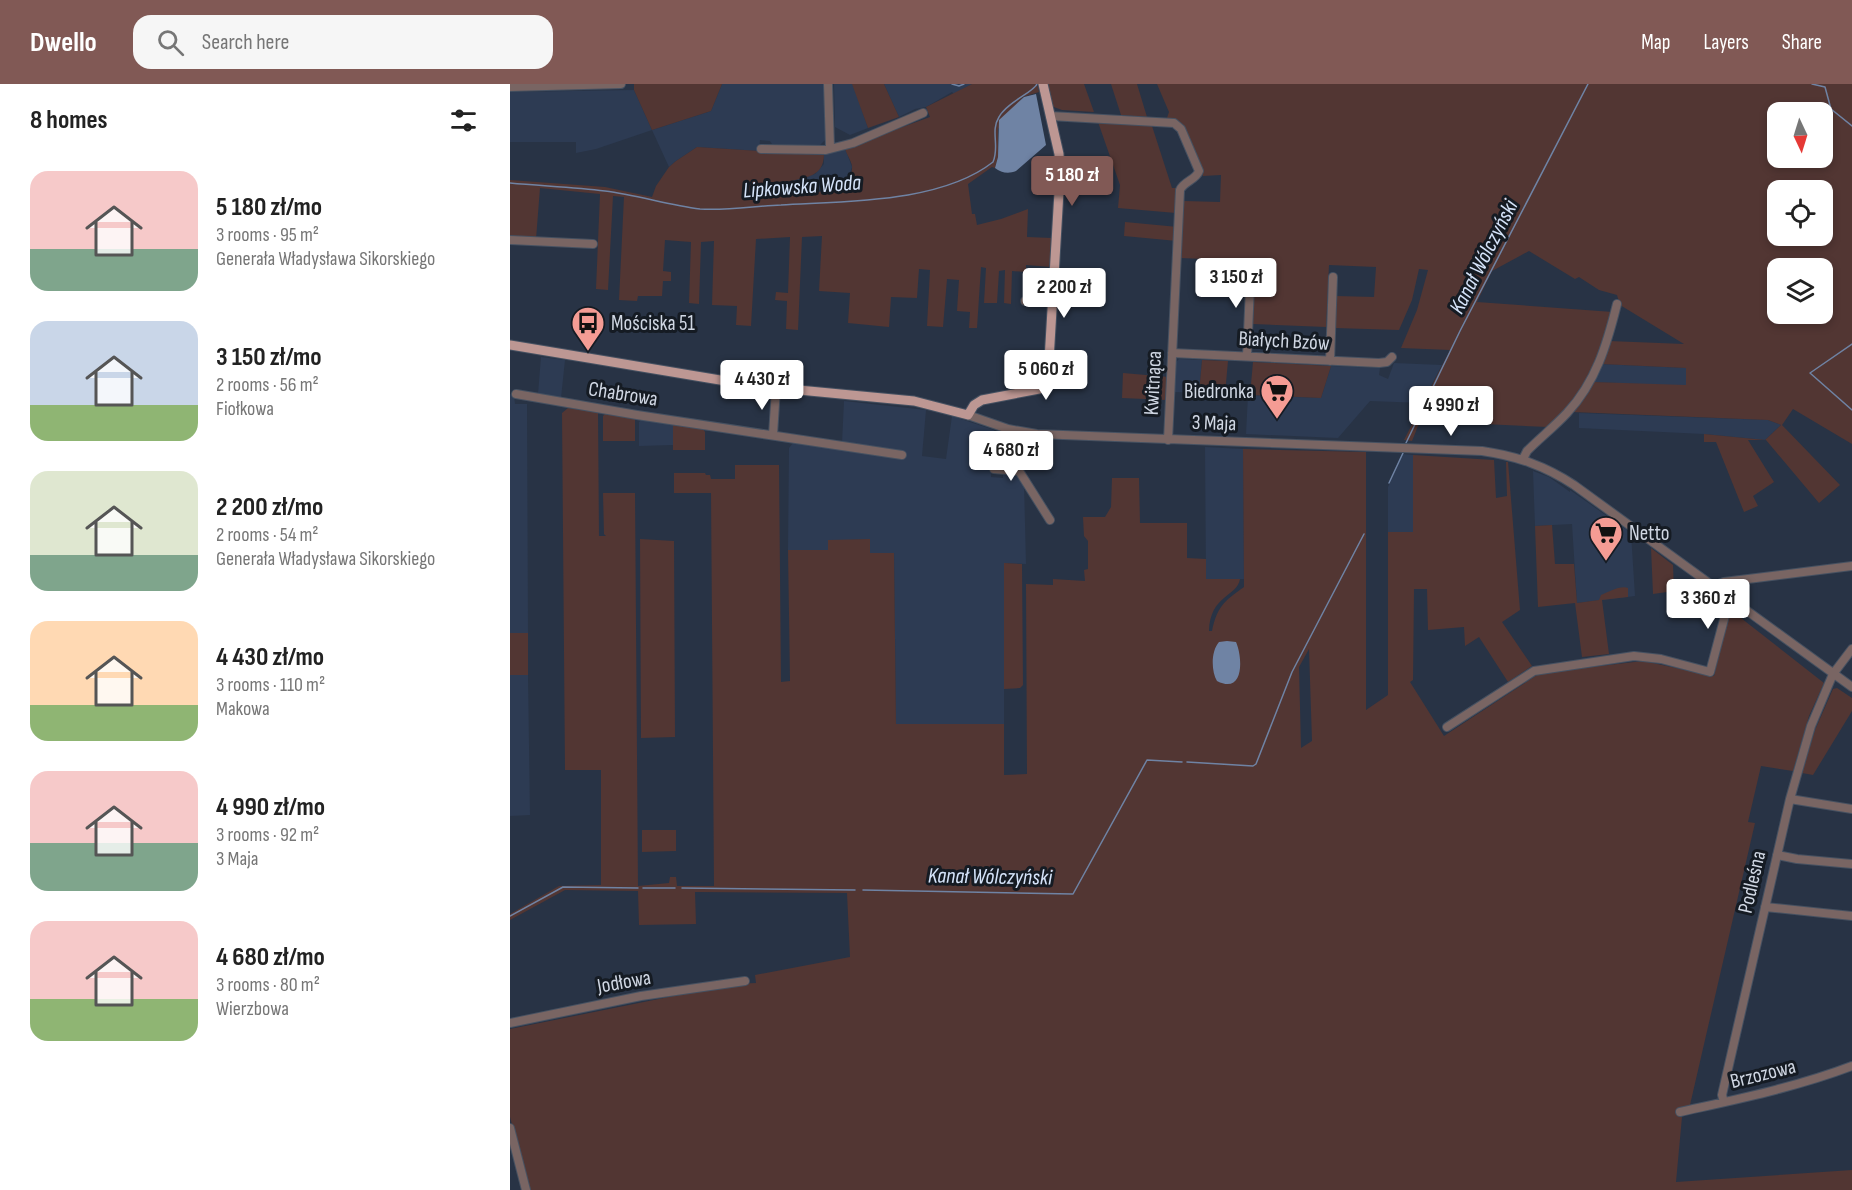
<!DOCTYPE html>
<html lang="en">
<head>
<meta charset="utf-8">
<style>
	:root { --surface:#fff; --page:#f6f6f6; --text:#222; --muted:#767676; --accent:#815955 }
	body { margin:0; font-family:"Sofia Sans Condensed",sans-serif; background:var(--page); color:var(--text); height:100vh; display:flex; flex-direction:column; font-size:22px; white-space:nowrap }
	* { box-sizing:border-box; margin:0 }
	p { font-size:20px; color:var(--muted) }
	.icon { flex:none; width:33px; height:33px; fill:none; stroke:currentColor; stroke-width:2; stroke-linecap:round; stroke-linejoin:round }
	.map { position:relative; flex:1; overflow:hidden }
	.details { display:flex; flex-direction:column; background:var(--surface); width:510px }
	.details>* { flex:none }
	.needle { width:39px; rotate:176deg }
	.tools { position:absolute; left:1257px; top:18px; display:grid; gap:12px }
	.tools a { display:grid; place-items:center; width:66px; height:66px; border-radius:12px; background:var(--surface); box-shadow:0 3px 9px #0003; font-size:30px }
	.price { position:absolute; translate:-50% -51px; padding:0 14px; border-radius:6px; background:#fff; color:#222; font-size:20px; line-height:39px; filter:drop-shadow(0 2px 3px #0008) }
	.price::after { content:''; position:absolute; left:50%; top:36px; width:18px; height:14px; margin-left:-9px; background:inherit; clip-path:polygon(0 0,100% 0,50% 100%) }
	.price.selected { background:var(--accent); color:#fff }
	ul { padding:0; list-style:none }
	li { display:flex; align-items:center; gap:18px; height:150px; padding:0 30px }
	li span { display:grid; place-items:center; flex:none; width:168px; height:120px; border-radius:18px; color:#555 }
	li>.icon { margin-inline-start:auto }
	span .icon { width:72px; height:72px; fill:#fffc; stroke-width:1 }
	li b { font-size:26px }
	h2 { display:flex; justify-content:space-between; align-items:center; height:72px; padding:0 30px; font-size:26px }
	header { display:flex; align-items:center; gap:36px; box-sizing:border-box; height:84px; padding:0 30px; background:var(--accent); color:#fff }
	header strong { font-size:28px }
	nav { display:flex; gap:33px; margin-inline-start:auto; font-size:21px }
	.search { width:420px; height:54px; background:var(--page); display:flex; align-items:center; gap:15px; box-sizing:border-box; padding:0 21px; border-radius:18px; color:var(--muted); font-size:22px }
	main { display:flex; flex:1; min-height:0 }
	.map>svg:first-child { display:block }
	.built { fill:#2d3b53 }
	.green { fill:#523633; fill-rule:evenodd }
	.water { fill:#6f83a4 }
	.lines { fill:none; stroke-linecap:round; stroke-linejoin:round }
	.stream { stroke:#6f83a4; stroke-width:1.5 }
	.minor-casing { stroke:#465161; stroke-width:10 }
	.major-casing { stroke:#465161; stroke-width:11 }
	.minor { stroke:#796563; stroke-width:8 }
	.major { stroke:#bd9793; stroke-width:9 }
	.labels { text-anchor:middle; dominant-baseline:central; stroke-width:6; stroke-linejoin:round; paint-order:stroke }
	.poi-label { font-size:21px; fill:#d0d7e3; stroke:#151b23; text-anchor:start }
	.street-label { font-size:21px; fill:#d0d7e3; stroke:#151b23 }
	.water-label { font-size:22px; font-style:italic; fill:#d6e4fa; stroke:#151b23 }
</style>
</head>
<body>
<header>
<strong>Dwello</strong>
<div class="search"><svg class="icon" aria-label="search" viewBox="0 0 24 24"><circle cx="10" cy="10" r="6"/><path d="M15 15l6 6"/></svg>Search here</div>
<nav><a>Map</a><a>Layers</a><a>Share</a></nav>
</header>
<main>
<section class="details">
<h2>8 homes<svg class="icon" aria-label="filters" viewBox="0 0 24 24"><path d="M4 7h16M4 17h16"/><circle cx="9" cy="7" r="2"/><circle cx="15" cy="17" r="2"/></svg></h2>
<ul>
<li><span style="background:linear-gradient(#f6c9c9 65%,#7fa58c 0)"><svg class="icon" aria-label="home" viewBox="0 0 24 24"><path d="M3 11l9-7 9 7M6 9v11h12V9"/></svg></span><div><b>5 180 zł/mo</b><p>3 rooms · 95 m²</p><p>Generała Władysława Sikorskiego</p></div></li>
<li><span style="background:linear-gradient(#c9d6e8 70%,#8fb573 0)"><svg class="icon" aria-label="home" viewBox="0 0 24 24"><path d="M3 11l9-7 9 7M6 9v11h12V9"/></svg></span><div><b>3 150 zł/mo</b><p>2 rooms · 56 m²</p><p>Fiołkowa</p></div></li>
<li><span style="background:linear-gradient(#dfe7d0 70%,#7fa58c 0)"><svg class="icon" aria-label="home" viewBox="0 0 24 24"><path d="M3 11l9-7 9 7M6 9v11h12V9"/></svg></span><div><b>2 200 zł/mo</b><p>2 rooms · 54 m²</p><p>Generała Władysława Sikorskiego</p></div></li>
<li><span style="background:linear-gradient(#ffd9b3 70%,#8fb573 0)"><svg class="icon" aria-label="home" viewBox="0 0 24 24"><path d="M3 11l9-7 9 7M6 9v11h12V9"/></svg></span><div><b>4 430 zł/mo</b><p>3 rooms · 110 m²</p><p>Makowa</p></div></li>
<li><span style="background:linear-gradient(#f6c9c9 60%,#7fa58c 0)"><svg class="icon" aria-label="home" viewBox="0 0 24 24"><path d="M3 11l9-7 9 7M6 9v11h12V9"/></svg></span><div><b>4 990 zł/mo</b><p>3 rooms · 92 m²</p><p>3 Maja</p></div></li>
<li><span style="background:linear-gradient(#f6c9c9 65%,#8fb573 0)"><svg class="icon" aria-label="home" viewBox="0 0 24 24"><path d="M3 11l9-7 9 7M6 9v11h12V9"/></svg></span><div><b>4 680 zł/mo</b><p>3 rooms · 80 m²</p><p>Wierzbowa</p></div></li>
</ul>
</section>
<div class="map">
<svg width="1342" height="1106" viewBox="0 0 1342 1106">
	<rect width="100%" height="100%" fill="#283345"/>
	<path class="built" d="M212,0H314L315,56L308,63L262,60L260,57L250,56L249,67L187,63L166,77L159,83L142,46L86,65L66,69V58H0V8L124,6L142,46L201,27Z
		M324,0H343L358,44L340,51L325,43Z
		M374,0H462L444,10L442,8L416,23L405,25L389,33Z
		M335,64L342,83L337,98L333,101L282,111L275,107L274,101L279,98L305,90L314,80V71Z
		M31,273L55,276L51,314L28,310Z
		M669,275L692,276L689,309L664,308L666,278Z
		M884,279L932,281L912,319L860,317L828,354L736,350L738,311L811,314L821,282L870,284L869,291L878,295Z
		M1091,280L1177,284L1176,302L1083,298Z
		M0,310L4,311L5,320H17L18,549H0Z
		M334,317L416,326L412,372L436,375L442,332L484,346L481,393L493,394V388L509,391L514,399L516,480L494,479V640H386L384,469H360V455L318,457V466H278L279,364L283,359L317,364V362L332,359Z
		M1069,329L1258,336L1271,341L1255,356L1194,350L1069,344Z
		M132,335L163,340V361L129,362V338Z
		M695,363L733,365L734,495H696Z
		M893,370L903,371V448H878V403Z
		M1023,387L1039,393L1060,408V406L1121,449L1125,512L1067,519L1062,440L1025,442Z
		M0,591H18L20,731L0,732Z"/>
	<path class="green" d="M124,0H212L201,27L142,46L124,6Z
		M342,0H374L389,33L358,44Z
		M462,0H527L529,8L513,13L488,45V73L485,84L482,83L458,100L462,130H465L467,141L491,135L518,125L517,153L542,154L541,183L516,181V188L502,187L501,220L494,219L495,186L489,187L487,219H474L476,184L471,183L467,244H459L460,228L447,227L449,196L437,195L433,243L417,242L420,186L409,185L407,214L381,213L379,243L338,239L340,209L309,207L312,152L292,153L288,246L276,245L277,217L265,216L266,208L278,209L280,153L246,155L241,242L226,241L227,222L202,221L204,157L191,158L189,220L179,219L181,158L155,156L153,187L161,188V197H153L152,212H128L127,217L109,216L114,113L103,112L98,206L86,205L90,110L30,104L26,155L0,154V96L95,103L142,113L146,102L159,83L166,77L187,63L314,71C313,94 296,92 279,98L274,101L275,107L282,111C299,109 344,108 342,82C341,76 336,70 335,64L420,33L416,23Z
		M538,0H574L584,28L552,26L541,22Z
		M601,0H627L637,33L611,31Z
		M647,0H1342V360L1283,325L1272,341L1330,401L1309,419L1256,356H1238L1264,398L1243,412L1248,422L1234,428L1206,358H1194V350L1255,356L1271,341L1258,336L1062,328L1083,298L1176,301V284L1091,280L1099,257L1174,260L1110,221L1107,211L1089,206L1069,193L1065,195L1019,167L982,187L967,218L1103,228L1087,280L1068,314L1038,343L910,337L902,357L894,356L940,266L891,264L907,226L918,186L909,185L902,216L889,246L825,244L826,212L864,213L866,183L819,181L816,243L743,240L745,177L670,174L674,117L710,118L711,91L693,92L668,36L657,34L659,28ZM1268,28H1312V74H1268ZM1268,106H1312V152H1268ZM1268,184H1312V230H1268Z
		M588,38L642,42L662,104H667L666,129L608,124L610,101Z
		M615,138L668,143L667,157L614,152Z
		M692,276L718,277L715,310L689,309Z
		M743,278L821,282L811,314L740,311Z
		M613,289L659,293L657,316L612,314Z
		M58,324L88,328L89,452H96L94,450L93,409H125L128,802L159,799L160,793H166L167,802H204L201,409H164V389H195L196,391H200L201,395H225V381H269L271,598L280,597L278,466H318V456L360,455V469H384L386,640H494V691L517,690L516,500L543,501V495L575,497L574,486L578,485V457L574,452L573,433H595L601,423L602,394H629L630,439H677V474L696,475V495H730C727,513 700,511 699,547H702C707,523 714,517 734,503L733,365L856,368V626L878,611V448H903V371L984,376L986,414L997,412L996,378H998L1010,526L992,538L1022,582L998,598L969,553L955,562L954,543L918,546L917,505H904L903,596L900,598L934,652L1030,589L1133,577L1204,592L1218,535L1222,527L1314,599L1299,632L1283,687L1251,682L1238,738L1245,739L1180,1021L1169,1025L1172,1033L1166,1098L1342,1086V1106H19L0,1033V945L223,900L246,899L245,891L340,873L337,809L185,808L186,840L129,841L128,807L55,806L0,836V830L49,802L91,801V686H55L52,329ZM799,565L802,657L791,664L789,583Z
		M96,329L125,334V357H93V332Z
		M163,340L193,345L195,348V366H163Z
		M1042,441L1045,480H1064L1067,519L1089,516L1091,511C1098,508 1111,501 1118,504V513L1092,516L1099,570L1072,573L1065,519L1028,523L1025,442Z
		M130,455L164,457L165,653L131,654Z
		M1141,464L1163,481L1164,507L1143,510Z
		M494,479L512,480L513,601L510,604L494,605Z
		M0,549H18V591H0Z
		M1327,604L1342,614V627L1303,691L1292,689L1305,646L1323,605Z
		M132,746H166V767L132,768Z"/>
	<path class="water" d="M526,10L536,61L506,87C499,90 491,89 485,84L488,73L489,36L514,13Z
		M717,557L726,558C733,574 734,611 707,597C701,587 701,567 709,558Z"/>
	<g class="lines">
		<path class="stream" d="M442,0L449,2L454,0
			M1302,0L1315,3L1321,25L1342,42
			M0,99C32,102 64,103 95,107C127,111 158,121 190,125C216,127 245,122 271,121C336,117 431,119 483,78C490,63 480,47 489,33C497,18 524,8 527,0
			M1342,260L1300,289L1342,326
			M896,359L950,247L1078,0
			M879,399L893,369
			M677,678L743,682L746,680L782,588L854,450
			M133,804H165
			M172,804L345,806
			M353,806L563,810L637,676L672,678
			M0,832L53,803L128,804"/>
		<g class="minor-casing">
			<path id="minor" d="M318,0L320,63
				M0,3L111,0
				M540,32L664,39L671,45L689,87C686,96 674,97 670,106L658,356
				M251,65L316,66L343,59L413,29
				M0,156L83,160
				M515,217L542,218
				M662,269L869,279L877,278L882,273
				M737,272L741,179
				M820,277L823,193
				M6,310L127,331L392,371
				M458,331L498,345L527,350L972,367C1007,372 1035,382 1064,401L1342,603
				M512,348L509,387L540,436
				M263,351L266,304
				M1013,375L1017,367C1030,354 1045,342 1057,329C1086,298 1097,260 1107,220
				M484,385L509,387
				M1204,502L1214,498L1342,482
				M937,643L1024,587L1124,572L1151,575L1200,588L1217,524L1222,516
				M1280,715L1342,725
				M1267,771L1287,775L1342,780
				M1255,823L1342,832
				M0,939L131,912L235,897
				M1214,1018L1212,1011L1280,715L1301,642L1323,590L1342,565
				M1170,1028C1228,1015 1287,1003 1342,982
				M0,1044L16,1106"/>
		</g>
		<g class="major-casing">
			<path id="major" d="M0,261L246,302L404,317L458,331L464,321L472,316L529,305L535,301L538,293L550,91L549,70L533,0"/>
		</g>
		<use href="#minor" class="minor"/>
		<use href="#major" class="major"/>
	</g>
	<defs>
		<g id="bus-pin" transform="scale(1.725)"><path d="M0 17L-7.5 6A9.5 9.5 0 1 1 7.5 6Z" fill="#f59c94" stroke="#151b23"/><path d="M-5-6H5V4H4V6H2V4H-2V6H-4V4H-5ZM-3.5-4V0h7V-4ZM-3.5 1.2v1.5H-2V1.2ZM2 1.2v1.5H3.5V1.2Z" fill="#111"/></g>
		<g id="supermarket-pin" transform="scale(1.725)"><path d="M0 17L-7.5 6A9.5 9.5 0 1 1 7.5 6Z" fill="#f59c94" stroke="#151b23"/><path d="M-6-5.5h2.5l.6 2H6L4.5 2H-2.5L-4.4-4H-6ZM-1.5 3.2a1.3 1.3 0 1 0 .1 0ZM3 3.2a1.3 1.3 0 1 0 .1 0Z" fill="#111"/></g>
	</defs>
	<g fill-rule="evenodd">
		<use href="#bus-pin" x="78" y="239"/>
		<use href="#supermarket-pin" x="767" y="307"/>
		<use href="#supermarket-pin" x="1096" y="449"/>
	</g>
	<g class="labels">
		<g class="poi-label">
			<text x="101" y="239">Mościska 51</text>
			<text x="744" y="307" text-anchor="end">Biedronka</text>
			<text x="1119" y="449">Netto</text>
		</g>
		<g class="street-label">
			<text transform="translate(774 257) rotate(3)">Białych Bzów</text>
			<text transform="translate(643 299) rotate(-87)">Kwitnąca</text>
			<text transform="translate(113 310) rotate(9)">Chabrowa</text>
			<text transform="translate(704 339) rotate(2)">3 Maja</text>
			<text transform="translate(1242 798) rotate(-77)">Podleśna</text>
			<text transform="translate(114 898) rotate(-10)">Jodłowa</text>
			<text transform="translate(1253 990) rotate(-14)">Brzozowa</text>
		</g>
		<g class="water-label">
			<text transform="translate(292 103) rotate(-4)">Lipkowska Woda</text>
			<text transform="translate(974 173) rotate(-63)">Kanał Wólczyński</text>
			<text transform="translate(480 793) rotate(1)">Kanał Wólczyński</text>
		</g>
	</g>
</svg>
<div class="tools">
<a><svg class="needle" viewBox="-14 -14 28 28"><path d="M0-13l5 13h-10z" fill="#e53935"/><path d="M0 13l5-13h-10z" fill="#767676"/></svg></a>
<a><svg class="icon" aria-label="locate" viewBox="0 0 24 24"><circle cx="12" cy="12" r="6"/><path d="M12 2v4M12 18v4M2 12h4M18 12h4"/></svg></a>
<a><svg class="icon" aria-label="layers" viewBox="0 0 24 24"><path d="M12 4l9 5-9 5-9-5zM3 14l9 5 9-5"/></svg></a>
</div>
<b class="price selected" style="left:562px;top:123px">5 180 zł</b>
<b class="price" style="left:726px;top:225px">3 150 zł</b>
<b class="price" style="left:554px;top:235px">2 200 zł</b>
<b class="price" style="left:536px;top:317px">5 060 zł</b>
<b class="price" style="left:252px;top:327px">4 430 zł</b>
<b class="price" style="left:941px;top:353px">4 990 zł</b>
<b class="price" style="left:501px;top:398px">4 680 zł</b>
<b class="price" style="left:1198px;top:546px">3 360 zł</b>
</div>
</main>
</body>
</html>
